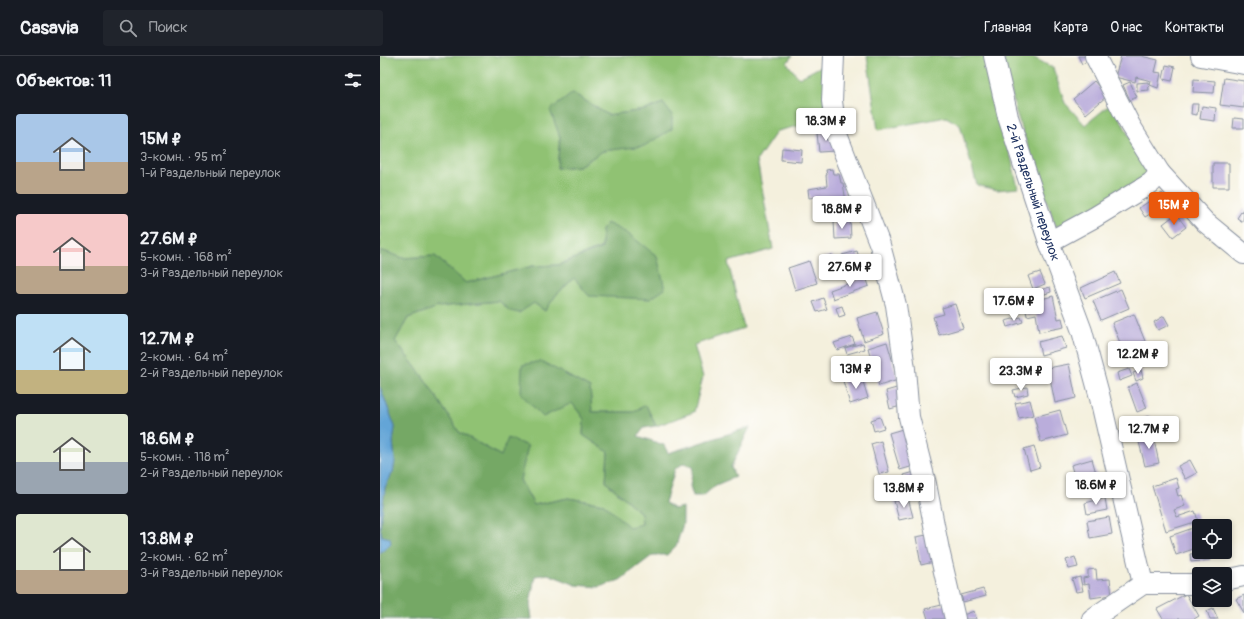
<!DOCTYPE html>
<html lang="ru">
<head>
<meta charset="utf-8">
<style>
	:root { --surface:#171b24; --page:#20242c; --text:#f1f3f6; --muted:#9ea1a6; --line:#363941; --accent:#ea580c }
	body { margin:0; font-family:Pangolin,sans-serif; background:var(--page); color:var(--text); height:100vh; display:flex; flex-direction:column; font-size:15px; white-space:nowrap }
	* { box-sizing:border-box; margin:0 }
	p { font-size:13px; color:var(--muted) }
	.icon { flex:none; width:22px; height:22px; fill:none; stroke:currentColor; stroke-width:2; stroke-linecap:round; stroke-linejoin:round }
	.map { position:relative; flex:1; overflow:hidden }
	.drawer { display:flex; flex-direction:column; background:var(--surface); width:380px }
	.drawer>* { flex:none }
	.fabs { position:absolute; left:812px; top:463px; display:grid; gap:8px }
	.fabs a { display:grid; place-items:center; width:40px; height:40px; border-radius:4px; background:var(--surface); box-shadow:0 2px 6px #0003; font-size:20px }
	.price { position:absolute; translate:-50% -34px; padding:0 9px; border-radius:4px; background:#fff; color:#222; font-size:13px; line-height:26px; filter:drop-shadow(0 1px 2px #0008) }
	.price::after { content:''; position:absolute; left:50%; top:24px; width:12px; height:9px; margin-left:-6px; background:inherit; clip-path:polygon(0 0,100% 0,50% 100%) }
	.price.current { background:var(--accent); color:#fff }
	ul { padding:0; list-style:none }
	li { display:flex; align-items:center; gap:12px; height:100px; padding:0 16px }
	li span { display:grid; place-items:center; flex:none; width:112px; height:80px; border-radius:4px; color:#555 }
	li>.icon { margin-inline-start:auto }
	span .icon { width:48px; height:48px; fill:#fffc; stroke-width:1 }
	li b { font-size:17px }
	h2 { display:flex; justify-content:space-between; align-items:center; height:48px; padding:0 16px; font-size:17px }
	header { display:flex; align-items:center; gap:24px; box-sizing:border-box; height:56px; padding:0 20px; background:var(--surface); border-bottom:1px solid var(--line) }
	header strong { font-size:19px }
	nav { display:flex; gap:22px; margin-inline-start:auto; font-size:14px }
	.search { width:280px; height:36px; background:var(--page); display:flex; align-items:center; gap:10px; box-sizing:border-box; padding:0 14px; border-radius:4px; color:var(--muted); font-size:15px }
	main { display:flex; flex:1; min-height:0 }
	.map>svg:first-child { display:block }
	.green { fill:#90c273; stroke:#567868; fill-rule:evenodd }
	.forest { fill:#74a865; stroke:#486c62 }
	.water { fill:#63a5d7; stroke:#3f6a9a }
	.building { fill:#baaddb }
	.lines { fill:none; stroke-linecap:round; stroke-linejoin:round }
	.minor-casing { stroke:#88909e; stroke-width:22 }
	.minor { stroke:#fff; stroke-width:20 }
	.labels { text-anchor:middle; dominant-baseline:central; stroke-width:3; stroke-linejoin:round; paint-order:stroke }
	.street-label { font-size:13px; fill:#1b2f5e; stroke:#fdfcf7 }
</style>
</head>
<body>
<header>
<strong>Casavia</strong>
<div class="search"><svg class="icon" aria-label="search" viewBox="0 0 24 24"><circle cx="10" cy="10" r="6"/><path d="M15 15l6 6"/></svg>Поиск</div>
<nav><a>Главная</a><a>Карта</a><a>О нас</a><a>Контакты</a></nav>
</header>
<main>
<section class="drawer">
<h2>Объектов: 11<svg class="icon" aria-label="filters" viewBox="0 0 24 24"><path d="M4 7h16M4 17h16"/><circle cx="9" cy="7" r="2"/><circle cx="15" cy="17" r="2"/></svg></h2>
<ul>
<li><span style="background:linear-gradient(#a9c7e8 60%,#b9a48a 0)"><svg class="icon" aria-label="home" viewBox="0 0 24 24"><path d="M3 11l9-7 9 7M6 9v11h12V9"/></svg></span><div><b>15M ₽</b><p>3-комн. · 95 m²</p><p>1-й Раздельный переулок</p></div></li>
<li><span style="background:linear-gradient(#f6c9c9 65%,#b9a48a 0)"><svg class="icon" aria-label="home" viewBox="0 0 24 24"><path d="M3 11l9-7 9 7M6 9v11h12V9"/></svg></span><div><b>27.6M ₽</b><p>5-комн. · 168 m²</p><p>3-й Раздельный переулок</p></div></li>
<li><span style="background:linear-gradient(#bfe0f5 70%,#c2b280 0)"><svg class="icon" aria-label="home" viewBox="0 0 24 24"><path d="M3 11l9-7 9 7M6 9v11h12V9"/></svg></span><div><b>12.7M ₽</b><p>2-комн. · 64 m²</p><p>2-й Раздельный переулок</p></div></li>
<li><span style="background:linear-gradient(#dfe7d0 60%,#9aa5b1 0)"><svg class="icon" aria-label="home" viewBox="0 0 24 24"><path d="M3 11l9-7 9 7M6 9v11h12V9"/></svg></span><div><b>18.6M ₽</b><p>5-комн. · 118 m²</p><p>2-й Раздельный переулок</p></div></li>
<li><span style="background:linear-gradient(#dfe7d0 70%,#b9a48a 0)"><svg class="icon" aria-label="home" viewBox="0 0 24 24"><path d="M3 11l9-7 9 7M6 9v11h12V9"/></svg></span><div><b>13.8M ₽</b><p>2-комн. · 62 m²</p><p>3-й Раздельный переулок</p></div></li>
</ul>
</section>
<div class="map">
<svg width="864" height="563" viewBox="0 0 864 563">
	<rect width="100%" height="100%" fill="#fdfcf7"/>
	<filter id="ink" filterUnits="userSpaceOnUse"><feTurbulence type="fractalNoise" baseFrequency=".025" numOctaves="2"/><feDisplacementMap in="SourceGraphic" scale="8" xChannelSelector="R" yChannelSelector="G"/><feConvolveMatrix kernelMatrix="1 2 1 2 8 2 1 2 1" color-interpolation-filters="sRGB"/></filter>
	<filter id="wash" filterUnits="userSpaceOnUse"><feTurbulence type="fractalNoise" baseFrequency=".012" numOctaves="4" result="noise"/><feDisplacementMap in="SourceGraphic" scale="16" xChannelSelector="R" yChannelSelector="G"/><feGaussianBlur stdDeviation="0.9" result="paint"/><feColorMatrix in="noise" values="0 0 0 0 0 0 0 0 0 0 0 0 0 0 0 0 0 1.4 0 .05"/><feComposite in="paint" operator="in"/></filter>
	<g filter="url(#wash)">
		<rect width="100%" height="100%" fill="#f4f0dd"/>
		<path class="green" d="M0,0H412L407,7L419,22L449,6L447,63L397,75L377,104L393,193L348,206L364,272L314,289L323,321L314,356L276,370L266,350L252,356H212L210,332L186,319L192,346L204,363L203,379L228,395L226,426L261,457L262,469L249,472L224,448L188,442L154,449L140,424L147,390L121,400L79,376L44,322L15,285L28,262L58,251L119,245L130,255L154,247L165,255L176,239L194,222L270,243L222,174V191L178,209L153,210L86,227L55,200L23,202L0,194ZM193,37L228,59L266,54L283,47L264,89L223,95L199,110L177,112L180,81Z
			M487,0H608L638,132L617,134L597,129L580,69L566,61L498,74Z
			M623,0H651L673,12L685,47L705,69L732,47L769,118L747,135L676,171L636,56Z"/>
		<path class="forest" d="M193,37L228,59L266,54L283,47L292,59V73L264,90L223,95L199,110L177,112L180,81L170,54Z
			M227,167L247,177L277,200L285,233L270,243L209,240L194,222L176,239L165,255L154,247L139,257L130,255L119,245L58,251L28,262L15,285L44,322L79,376L121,400L128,382L148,390L140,424L154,449L188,442L224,448L249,471L262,468L261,457L226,426L228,396L203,379L204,363L192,347L163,361L141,338L142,309L161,305L210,332L212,356H252L266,349L276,370L264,372L258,380L284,389L288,397L370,371L351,411L355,421L336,429L323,440H313L310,430L313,411L304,407L295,413L285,447L294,453L303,451V468L296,490L287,499H273L240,524L219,531L196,529L168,518L155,520L150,548L152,563H1L0,561V497L11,488L2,480L0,471L5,431L13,416L15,404L13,386L15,371L0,331V194L23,202L55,200L86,227L153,210L178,209L222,192V174Z"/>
		<path class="water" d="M0,331L15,371L13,386L15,405L13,416L5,431L0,471L2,480L10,482L11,488L0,497Z"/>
		<g id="blocks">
			<path class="building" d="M698,0H708L710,4L702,8Z
				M741,0H761L778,4L775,16L781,17L778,32L770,29L771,25L756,21L755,26L735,21Z
				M786,9L795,11L792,25L783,23Z
				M844,22L864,25V52L840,49Z
				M814,23L835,25L834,37L813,36Z
				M714,25L727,40L706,58L693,43Z
				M750,26L757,41L750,44L743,29Z
				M768,26L769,34L757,35V27Z
				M812,48H818L817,59L811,58Z
				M822,50L836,52L835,65L820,63Z
				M854,62L864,63V72H853Z
				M452,75L455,95L439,96L437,77Z
				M402,92L422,94L421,106L401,104Z
				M833,107H849V131H833Z
				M452,113L453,118H459L461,127H463L466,146H460L461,153L456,154L455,147L445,148V145L438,146L437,141L429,142L428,133L447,130L446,119H447L446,114Z
				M782,137L788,147L765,161L759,152Z
				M863,153L864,154L863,166L857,162Z
				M796,158L806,171L793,181L783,168Z
				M470,164L471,182L455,183L454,165Z
				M477,195L482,212L467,216L462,199Z
				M452,199L456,211L447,214L443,202Z
				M429,205L437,227L415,234L408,212Z
				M660,216L665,228L653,233L648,220Z
				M735,216L740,227L705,242L701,232Z
				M486,221L489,230L453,243L450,234Z
				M670,231L671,236L656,241L654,236Z
				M741,233L749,252L721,264L713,245Z
				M673,240L678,263L682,262L684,271L659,276L656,258L647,260L645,249L658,247L657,244Z
				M443,242L447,253L437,256L433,246Z
				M575,248L583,272L559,279L553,261L564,258L562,252Z
				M462,250L465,259L459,261L456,252Z
				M497,256L504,278L484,285L477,262Z
				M754,258L765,285L743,294L732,267Z
				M784,260L789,269L778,274L774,266Z
				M641,261L643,266L627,271L625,265Z
				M682,280L686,292L661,299L658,286Z
				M472,281L475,288L457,294L454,287Z
				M507,286L518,324L499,330L488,292Z
				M483,287L485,293L467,298L465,292Z
				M689,308L696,342L675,347L668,312Z
				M648,312L651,324L642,327L639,314Z
				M749,313L752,320L739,325L737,317Z
				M761,314L763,322L756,325L753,317Z
				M481,319L488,342L470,348L463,325Z
				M757,327L767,352L757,356L748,331Z
				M520,331L524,349L510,353L506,335Z
				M647,331L648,338L635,341L633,334Z
				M650,344L654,359L639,362L635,347Z
				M680,354L687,379L661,386L654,361Z
				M770,360L773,370L754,377L750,367Z
				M500,361L504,372L494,375L491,364Z
				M526,372L537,409L520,414L509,377Z
				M773,379L779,407L765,410L758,382Z
				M501,385L509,416L499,418L491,388Z
				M654,390L660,411L650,414L644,393Z
				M712,403L720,431L699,437L691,409Z
				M810,404L817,417L805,423L798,410Z
				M538,415L540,423L526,427L524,419Z
				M796,422L799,432L796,433L798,440L801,439L805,450L794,454L797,461L815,455L818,465L786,475L772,430Z
				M528,442L533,461L519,464L514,445Z
				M725,442L727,454L707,458L705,447Z
				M729,461L732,478L710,482L707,465Z
				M816,471L819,480V491L796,499L790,480Z
				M552,478L558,505L541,509L536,481Z
				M824,496H829L830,504L811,506L810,498Z
				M695,501L698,511L689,513L686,504Z
				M716,513L717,524L730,523L732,539L711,542L709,528L704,529L703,522L708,521V514Z
				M700,521L703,535L696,536L692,523Z
				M603,533L606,540L583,546L581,539Z
				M806,538L819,560L814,563H783L777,553Z
				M864,539V557L856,543Z
				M566,548L570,563H548L545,553Z
				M833,552L838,563H830L827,555Z
				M594,555L596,563H584L583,559Z"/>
		</g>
	</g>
	<g filter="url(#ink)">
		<use href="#blocks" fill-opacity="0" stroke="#88909e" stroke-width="1"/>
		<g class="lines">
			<g class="minor-casing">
				<g id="minor">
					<path d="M454,0L452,45L456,76L500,189L516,249L525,313L529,361L546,428L559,494L575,563"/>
					<path id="s1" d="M614,0L628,61L669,186L702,275L719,338L763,528"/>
					<path d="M715,0L750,69L780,117L825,166L864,198"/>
					<path d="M821,0L864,8"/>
					<path d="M669,186L715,161L771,127L780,117"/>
					<path d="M845,524L864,520"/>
					<path d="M712,563L763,528H819"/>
				</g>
			</g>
			<use href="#minor" class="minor"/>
		</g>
	</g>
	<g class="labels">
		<g class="street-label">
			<text stroke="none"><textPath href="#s1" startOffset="142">2-й Раздельный переулок</textPath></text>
		</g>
	</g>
</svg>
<div class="fabs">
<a><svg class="icon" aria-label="locate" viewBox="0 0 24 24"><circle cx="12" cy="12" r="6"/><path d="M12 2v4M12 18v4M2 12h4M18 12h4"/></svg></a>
<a><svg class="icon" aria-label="layers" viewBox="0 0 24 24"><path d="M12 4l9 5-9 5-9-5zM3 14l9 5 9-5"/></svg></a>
</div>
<b class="price" style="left:446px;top:86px">18.3M ₽</b>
<b class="price current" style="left:794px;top:170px">15M ₽</b>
<b class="price" style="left:462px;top:174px">18.8M ₽</b>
<b class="price" style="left:470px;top:232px">27.6M ₽</b>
<b class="price" style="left:634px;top:266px">17.6M ₽</b>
<b class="price" style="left:758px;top:319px">12.2M ₽</b>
<b class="price" style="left:476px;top:334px">13M ₽</b>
<b class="price" style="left:641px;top:336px">23.3M ₽</b>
<b class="price" style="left:769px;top:394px">12.7M ₽</b>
<b class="price" style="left:716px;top:450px">18.6M ₽</b>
<b class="price" style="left:524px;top:453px">13.8M ₽</b>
</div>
</main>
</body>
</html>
